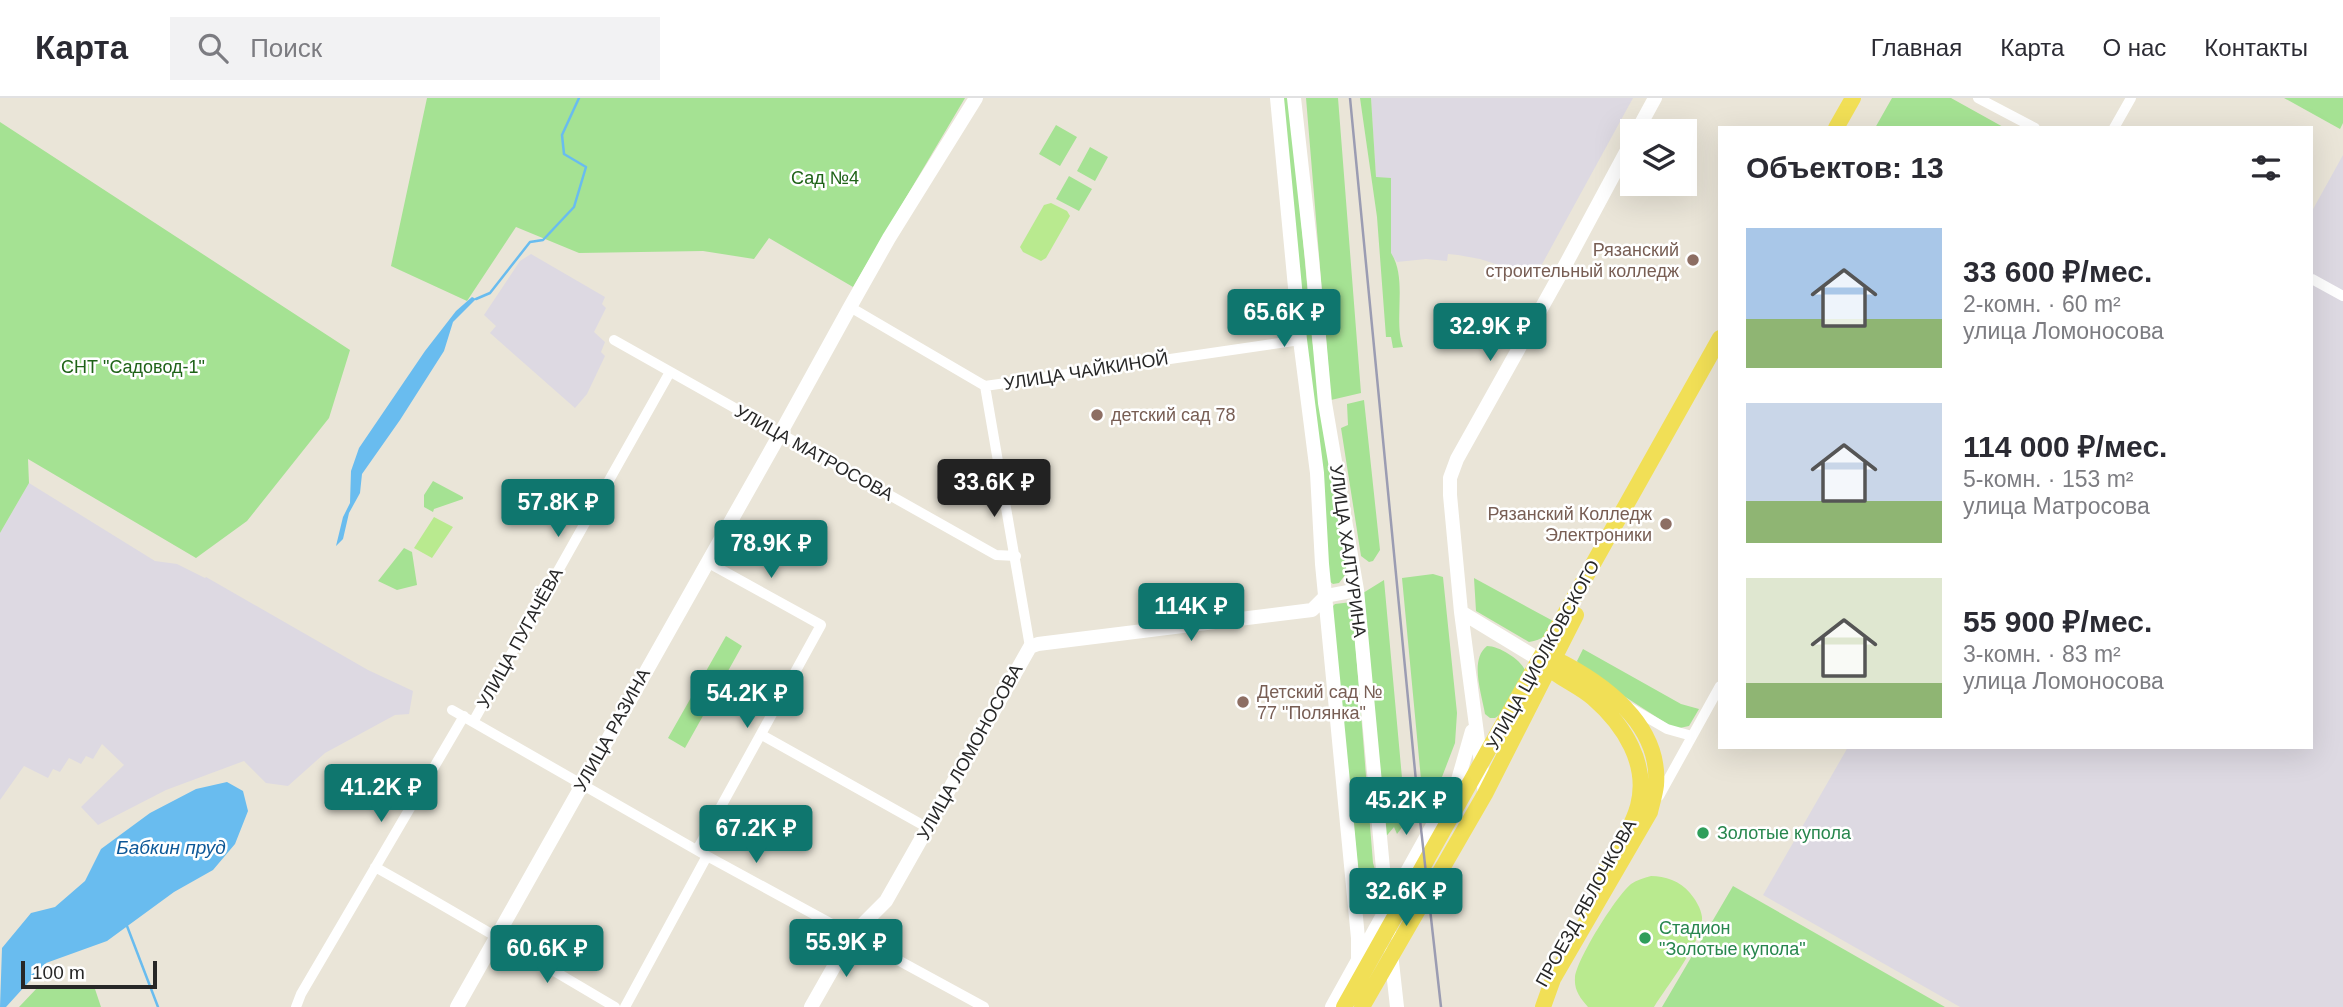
<!DOCTYPE html>
<html lang="ru">
<head>
<meta charset="utf-8">
<style>
	:root { --surface:#fff; --page:#f2f2f3; --text:#2b2b33; --muted:#7c7c81; --line:#e1e1e2; --accent:#0f766e }
	body { margin:0; font-family:Arial,sans-serif; background:var(--page); color:var(--text); height:100vh; display:flex; flex-direction:column; font-size:26px; white-space:nowrap }
	* { box-sizing:border-box; margin:0 }
	p { font-size:23px; color:var(--muted) }
	.icon { flex:none; width:38px; height:38px; fill:none; stroke:currentColor; stroke-width:2; stroke-linecap:round; stroke-linejoin:round }
	.map { position:relative; flex:1; overflow:hidden }
	.drawer { position:absolute; left:1718px; top:28px; width:595px; height:623px; display:flex; flex-direction:column; background:var(--surface); border-radius:0px; box-shadow:0 7px 28px #0002 }
	.drawer>* { flex:none }
	.tools { position:absolute; left:1620px; top:21px; display:grid; gap:14px }
	.tools a { display:grid; place-items:center; width:77px; height:77px; border-radius:0px; background:var(--surface); box-shadow:0 7px 28px #0002; font-size:35px }
	.scale { position:absolute; left:21px; bottom:18px; width:136px; box-sizing:border-box; padding-left:7px; border:4px solid #272727; border-top:0; font-size:19px; line-height:24px; white-space:nowrap; color:#272727; -webkit-text-stroke:5px #fff; paint-order:stroke }
	.price { position:absolute; translate:-50% -60px; padding:0 16px; border-radius:7px; background:var(--accent); color:#fff; font-size:23px; line-height:46px; filter:drop-shadow(0 2px 4px #0008) }
	.price::after { content:''; position:absolute; left:50%; top:42px; width:21px; height:16px; margin-left:-10px; background:inherit; clip-path:polygon(0 0,100% 0,50% 100%) }
	.price.current { background:#222; color:#fff }
	ul { padding:0; list-style:none }
	li { display:flex; align-items:center; gap:21px; height:175px; padding:0 28px }
	li span { display:grid; place-items:center; flex:none; width:196px; height:140px; border-radius:0px; color:#555 }
	li>.icon { margin-inline-start:auto }
	span .icon { width:84px; height:84px; fill:#fffc; stroke-width:1 }
	li b { font-size:30px }
	h2 { display:flex; justify-content:space-between; align-items:center; height:84px; padding:0 28px; font-size:30px }
	header { display:flex; align-items:center; gap:42px; box-sizing:border-box; height:98px; padding:0 35px; background:var(--surface); border-bottom:2px solid var(--line) }
	header strong { font-size:33px }
	nav { display:flex; gap:38px; margin-inline-start:auto; font-size:24px }
	.search { width:490px; height:63px; background:var(--page); display:flex; align-items:center; gap:18px; box-sizing:border-box; padding:0 24px; border-radius:0px; color:var(--muted); font-size:26px }
	.map>svg:first-child { display:block }
	.industrial { fill:#ddd9e2 }
	.green { fill:#a5e293 }
	.pitch { fill:#b9ea8f }
	.water { fill:#69bcef }
	.lines { fill:none; stroke-linecap:round; stroke-linejoin:round }
	.stream { stroke:#69bcef; stroke-width:2.5 }
	.street { stroke:#fff; stroke-width:10 }
	.secondary { stroke:#fff; stroke-width:14 }
	.primary { stroke:#f1df56; stroke-width:16 }
	.rail { stroke:#9b9cb2; stroke-width:2.5 }
	.education-dot { fill:#8d6e63; stroke:#fff; stroke-width:2.5 }
	.leisure-dot { fill:#2e9e5b; stroke:#fff; stroke-width:2.5 }
	.labels { text-anchor:middle; dominant-baseline:central; stroke-width:5; stroke-linejoin:round; paint-order:stroke }
	.park-label { font-size:18px; fill:#1f6318; stroke:#fff }
	.education-label { font-size:18px; fill:#785e54; stroke:#fff; text-anchor:end }
	.street-label { font-size:18px; fill:#272727; stroke:#fff }
	.leisure-label { font-size:18px; fill:#27864d; stroke:#fff; text-anchor:start }
	.water-label { font-size:19px; font-style:italic; fill:#0c5797; stroke:#fff }
</style>
</head>
<body>
<header>
<strong>Карта</strong>
<div class="search"><svg class="icon" aria-label="search" viewBox="0 0 24 24"><circle cx="10" cy="10" r="6"/><path d="M15 15l6 6"/></svg>Поиск</div>
<nav><a>Главная</a><a>Карта</a><a>О нас</a><a>Контакты</a></nav>
</header>
<div class="map">
<svg width="2343" height="909" viewBox="0 0 2343 909">
	<rect width="100%" height="100%" fill="#eae5d8"/>
	<path class="industrial" d="M1371,0H1633L1535,179L1480,161L1458,157L1448,156L1447,163L1426,161L1397,164L1391,156V81L1376,80Z
		M2343,57V909H1960L1763,797L1848,649H2312V113Z
		M531,156L605,199L602,206L606,210L594,234L605,244L601,254L605,258L587,296L575,310L490,235L496,228L484,217L520,163Z
		M29,385L155,463L177,466L205,480L206,479L368,572L413,593L409,616L395,617L325,655L288,688L266,685L244,663L166,692L98,727L81,709L124,667L102,646L93,661L86,658L81,666L69,660L60,674L53,671L48,680L24,668L0,702V435Z"/>
	<path class="green" d="M427,0H965L853,189L769,140L754,161L703,153L579,155L516,129L467,203L391,168Z
		M1282,0H1290L1312,241L1349,472L1339,485L1333,486L1329,483Z
		M1306,0H1338L1361,295L1331,302Z
		M1360,0H1371L1376,79L1391,80V155C1408,181 1393,222 1403,249L1393,250L1391,239H1386L1377,119Z
		M1892,0H1951L2005,30H1875Z
		M2284,0H2343V25L2340,31Z
		M0,24L350,252L329,320L247,423L196,460L28,361L29,385L0,435Z
		M1056,27L1077,39L1060,68L1039,56Z
		M1090,49L1108,59L1095,83L1077,73Z
		M1069,78L1092,91L1079,113L1056,101Z
		M1364,302L1380,452L1373,463L1369,464L1361,458L1341,330L1348,327L1347,306Z
		M433,383L463,399V401L434,411L433,414L424,409V397Z
		M404,450L412,454L417,487L397,492L378,483Z
		M1433,476L1443,479L1457,615L1455,645L1437,692L1429,707L1427,691L1422,692L1402,480Z
		M1474,480L1555,524C1548,536 1543,542 1529,544L1476,513Z
		M1384,482L1406,724L1397,736L1394,729L1383,742L1363,495Z
		M1352,504L1373,765L1376,775L1359,782L1332,509L1335,506Z
		M726,538L742,548L685,650L668,640Z
		M1487,548C1499,548 1520,561 1525,572L1501,616L1495,620H1490L1485,616C1482,596 1469,562 1487,548Z
		M1583,551L1681,606L1699,611L1689,628L1675,631L1582,571L1577,563Z
		M1733,788L1945,909H1662Z
		M94,888L101,909H19L38,889Z"/>
	<path class="pitch" d="M1051,105L1067,113L1070,118L1046,160L1041,163L1023,154L1020,149L1044,107Z
		M434,419L453,429L432,460L414,450Z
		M1651,778C1665,778 1680,783 1690,795C1695,801 1701,810 1702,819C1704,842 1667,888 1654,909H1588C1580,900 1574,892 1575,880C1576,862 1617,797 1631,786C1637,782 1644,780 1651,778Z"/>
	<path class="water" d="M472,199L476,201L453,224L444,253L400,322L362,376L360,395L349,415L343,441L336,448L343,419L350,405L351,373L359,350L425,253L456,213Z
		M227,684L243,693L248,713L235,746L213,772L174,794L107,843L46,865L6,909H0L2,850L31,815L55,809L85,783L101,751L150,715L196,691Z"/>
	<g class="lines">
		<path class="stream" d="M476,201L490,195L530,144L543,142L574,109L586,69L564,56L562,37L579,0
			M127,828L158,909"/>
		<path class="street" d="M1978,0L2035,30
			M2114,30L2131,0
			M2312,181L2343,198
			M850,209L985,288L1300,242
			M614,242L996,457L1016,458
			M985,288L1030,549
			M1629,609L1667,631L1692,638
			M452,612L707,758L984,909
			M473,624L670,274
			M762,637L928,730
			M1659,698L1720,588
			M697,752L821,527L707,464
			M375,769C456,814 535,862 615,909
			M296,909L301,896L464,618
			M625,909L707,758"/>
		<path class="secondary" d="M1277,0L1300,242L1317,375L1322,466L1358,840V861
			M1294,0L1312,161L1325,305L1357,492L1389,835
			M1637,33L1655,0
			M1461,514L1540,562
			M1485,696L1461,514L1450,397V380L1457,361L1561,175L1633,41
			M1391,855L1397,909
			M457,909L780,336L850,209L889,140L976,0
			M811,909L852,837L886,803L1030,549L1038,546L1312,512L1326,498L1357,492
			M1332,909L1458,682L1472,633"/>
		<path class="primary" d="M1836,30L1853,0
			M1544,566C1558,580 1578,587 1593,600C1624,627 1649,666 1638,708C1631,733 1613,757 1600,780
			M1344,909L1720,240
			M1362,909L1485,696L1576,517
			M1543,909L1553,881L1650,714C1652,705 1655,696 1656,687C1661,626 1602,584 1555,561"/>
		<path class="rail" d="M1350,0L1418,704L1441,909"/>
	</g>
	<g class="education-dot">
		<circle cx="1693" cy="162" r="7"/>
		<circle cx="1097" cy="317" r="7"/>
		<circle cx="1666" cy="426" r="7"/>
		<circle cx="1243" cy="604" r="7"/>
	</g>
	<g class="leisure-dot">
		<circle cx="1703" cy="735" r="7"/>
		<circle cx="1645" cy="840" r="7"/>
	</g>
	<g class="labels">
		<g class="park-label">
			<text x="825" y="80">Сад №4</text>
			<text x="133" y="269">СНТ "Садовод-1"</text>
		</g>
		<g class="education-label">
			<text x="1679" y="152">Рязанский<tspan x="1679" dy="21">строительный колледж</tspan></text>
			<text x="1111" y="317" text-anchor="start">детский сад 78</text>
			<text x="1652" y="416">Рязанский Колледж<tspan x="1652" dy="21">Электроники</tspan></text>
			<text x="1257" y="594" text-anchor="start">Детский сад №<tspan x="1257" dy="21">77 "Полянка"</tspan></text>
		</g>
		<g class="street-label">
			<text transform="translate(1086 273) rotate(-9)">УЛИЦА ЧАЙКИНОЙ</text>
			<text transform="translate(814 355) rotate(29)">УЛИЦА МАТРОСОВА</text>
			<text transform="translate(1348 453) rotate(82)">УЛИЦА ХАЛТУРИНА</text>
			<text transform="translate(520 540) rotate(-61)">УЛИЦА ПУГАЧЁВА</text>
			<text transform="translate(1543 557) rotate(-61)">УЛИЦА ЦИОЛКОВСКОГО</text>
			<text transform="translate(612 632) rotate(-61)">УЛИЦА РАЗИНА</text>
			<text transform="translate(970 654) rotate(-61)">УЛИЦА ЛОМОНОСОВА</text>
			<text transform="translate(1586 805) rotate(-61)">ПРОЕЗД ЯБЛОЧКОВА</text>
		</g>
		<g class="leisure-label">
			<text x="1717" y="735">Золотые купола</text>
			<text x="1659" y="830">Стадион<tspan x="1659" dy="21">"Золотые купола"</tspan></text>
		</g>
		<g class="water-label">
			<text x="171" y="749">Бабкин пруд</text>
		</g>
	</g>
</svg>
<div class="tools">
<a><svg class="icon" aria-label="layers" viewBox="0 0 24 24"><path d="M12 4l9 5-9 5-9-5zM3 14l9 5 9-5"/></svg></a>
</div>
<div class="scale">100 m</div>
<b class="price" style="left:1284px;top:251px">65.6K ₽</b>
<b class="price" style="left:1490px;top:265px">32.9K ₽</b>
<b class="price current" style="left:994px;top:421px">33.6K ₽</b>
<b class="price" style="left:558px;top:441px">57.8K ₽</b>
<b class="price" style="left:771px;top:482px">78.9K ₽</b>
<b class="price" style="left:1191px;top:545px">114K ₽</b>
<b class="price" style="left:747px;top:632px">54.2K ₽</b>
<b class="price" style="left:381px;top:726px">41.2K ₽</b>
<b class="price" style="left:1406px;top:739px">45.2K ₽</b>
<b class="price" style="left:756px;top:767px">67.2K ₽</b>
<b class="price" style="left:1406px;top:830px">32.6K ₽</b>
<b class="price" style="left:846px;top:881px">55.9K ₽</b>
<b class="price" style="left:547px;top:887px">60.6K ₽</b>
<section class="drawer">
<h2>Объектов: 13<svg class="icon" aria-label="filters" viewBox="0 0 24 24"><path d="M4 7h16M4 17h16"/><circle cx="9" cy="7" r="2"/><circle cx="15" cy="17" r="2"/></svg></h2>
<ul>
<li><span style="background:linear-gradient(#a9c7e8 65%,#8fb573 0)"><svg class="icon" aria-label="home" viewBox="0 0 24 24"><path d="M3 11l9-7 9 7M6 9v11h12V9"/></svg></span><div><b>33 600 ₽/мес.</b><p>2-комн. · 60 m²</p><p>улица Ломоносова</p></div></li>
<li><span style="background:linear-gradient(#c9d6e8 70%,#8fb573 0)"><svg class="icon" aria-label="home" viewBox="0 0 24 24"><path d="M3 11l9-7 9 7M6 9v11h12V9"/></svg></span><div><b>114 000 ₽/мес.</b><p>5-комн. · 153 m²</p><p>улица Матросова</p></div></li>
<li><span style="background:linear-gradient(#dfe7d0 75%,#8fb573 0)"><svg class="icon" aria-label="home" viewBox="0 0 24 24"><path d="M3 11l9-7 9 7M6 9v11h12V9"/></svg></span><div><b>55 900 ₽/мес.</b><p>3-комн. · 83 m²</p><p>улица Ломоносова</p></div></li>
</ul>
</section>
</div>
</body>
</html>
